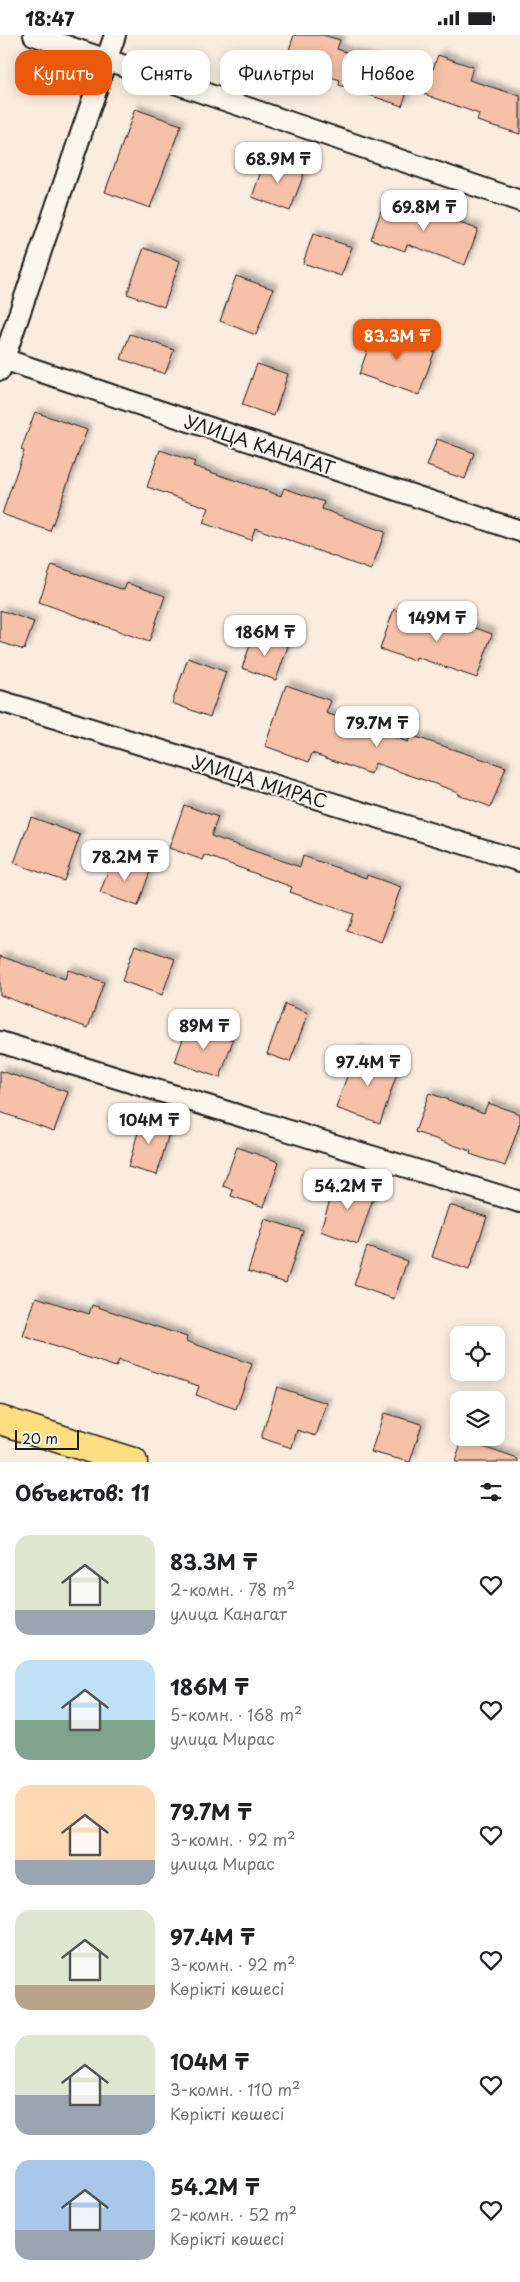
<!DOCTYPE html>
<html lang="ru">
<head>
<meta charset="utf-8">
<style>
	:root { --surface:#fff; --page:#f6f6f6; --text:#202124; --muted:#757577; --accent:#ea580c }
	body { margin:0; font-family:"Playpen Sans",sans-serif; background:var(--page); color:var(--text); height:100vh; display:flex; flex-direction:column; font-size:19px; white-space:nowrap }
	* { box-sizing:border-box; margin:0 }
	p { font-size:16px; color:var(--muted) }
	.icon { flex:none; width:28px; height:28px; fill:none; stroke:currentColor; stroke-width:2; stroke-linecap:round; stroke-linejoin:round }
	.map { position:relative; height:1427px; overflow:hidden }
	.side { display:flex; flex-direction:column; background:var(--surface); flex:1 }
	.side>* { flex:none }
	.top-card { position:absolute; left:15px; top:15px; width:490px; height:45px; display:flex; gap:10px }
	.tools { position:absolute; left:450px; top:1291px; display:grid; gap:10px }
	.tools a { display:grid; place-items:center; width:55px; height:55px; border-radius:10px; background:var(--surface); box-shadow:0 2px 12px #0003; font-size:25px }
	.scale { position:absolute; left:15px; bottom:12px; width:64px; box-sizing:border-box; padding-left:5px; border:2px solid #1c1c1c; border-top:0; font-size:14px; line-height:18px; white-space:nowrap; color:#1c1c1c; -webkit-text-stroke:4px #fbf7ec; paint-order:stroke }
	.price { position:absolute; translate:-50% -42px; padding:0 11px; border-radius:10px; background:#fff; color:#222; font-size:16px; line-height:32px; filter:drop-shadow(0 1px 2px #0008) }
	.price::after { content:''; position:absolute; left:50%; top:30px; width:15px; height:11px; margin-left:-8px; background:inherit; clip-path:polygon(0 0,100% 0,50% 100%) }
	.price.active { background:var(--accent); color:#fff }
	ul { padding:0; list-style:none }
	li { display:flex; align-items:center; gap:15px; height:125px; padding:0 15px }
	li span { display:grid; place-items:center; flex:none; width:140px; height:100px; border-radius:15px; color:#555 }
	li>.icon { margin-inline-start:auto }
	span .icon { width:60px; height:60px; fill:#fffc; stroke-width:1 }
	li b { font-size:21px }
	h2 { display:flex; justify-content:space-between; align-items:center; height:60px; padding:0 15px; font-size:21px }
	.chip { padding:0 18px; border-radius:15px; background:var(--surface); box-shadow:0 2px 12px #0003; font-size:18px; line-height:45px }
	.chip.active { background:var(--accent); color:#fff }
	.status { display:flex; justify-content:space-between; align-items:center; height:35px; padding:0 25px; background:var(--surface); direction:ltr }
	.status svg { height:14px; fill:currentColor }
	.map>svg:first-child { display:block }
	.building { fill:#f7c1a9; stroke:#1c1c1c; filter:url(#shadow) }
	.lines { fill:none; stroke-linecap:round; stroke-linejoin:round }
	.street-casing { stroke:#1c1c1c; stroke-width:24 }
	.primary-casing { stroke:#1c1c1c; stroke-width:31 }
	.street { stroke:#fbf7ec; stroke-width:20 }
	.primary { stroke:#fedf80; stroke-width:28 }
	.labels { text-anchor:middle; dominant-baseline:central; stroke-width:4; stroke-linejoin:round; paint-order:stroke }
	.street-label { font-size:18px; fill:#1c1c1c; stroke:#fbf7ec }
</style>
</head>
<body>
<div class="status"><b>18:47</b><svg viewBox="0 0 49 12"><path d="M0 12V9h3v3zM5 12V6h3v6zM10 12V3h3v9zM15 12V0h3v12zM26 1h20v11H26zM47 4h2v5h-2z"/></svg></div>
<div class="map">
<svg width="520" height="1427" viewBox="0 0 520 1427">
	<defs>
		<filter id="shadow"><feDropShadow dx="4.5" dy="-4.5" stdDeviation="2.5" flood-color="#0004"/></filter>
	</defs>
	<rect width="100%" height="100%" fill="#faecdf"/>
	<filter id="ink" filterUnits="userSpaceOnUse"><feTurbulence type="fractalNoise" baseFrequency=".02" numOctaves="2"/><feDisplacementMap in="SourceGraphic" scale="10" xChannelSelector="R" yChannelSelector="G"/><feConvolveMatrix kernelMatrix="1 2 1 2 8 2 1 2 1" color-interpolation-filters="sRGB"/></filter>
	<g filter="url(#ink)">
		<path class="building" d="M294,0H323L340,5L337,14L413,39L402,71L339,50L340,45L285,27Z
			M438,20L473,32L469,45L520,61V99L477,86L479,79L424,59Z
			M135,74L181,90L150,173L105,157Z
			M266,122L305,136L290,176L252,162Z
			M385,165L478,194L465,230L407,209L405,216L371,204Z
			M313,199L352,212L341,241L303,228Z
			M144,213L180,226L164,272L127,259Z
			M236,241L273,254L256,300L220,286Z
			M376,291L436,312L419,360L359,339Z
			M130,299L174,315L165,339L121,324Z
			M257,329L288,339L274,381L242,370Z
			M35,377L87,395L50,496L2,479L24,416L21,415Z
			M437,404L474,418L465,444L427,431Z
			M160,415L195,427L193,431L281,461L284,453L324,467L322,474L385,497L371,535L255,493L251,505L203,488L209,473L147,452Z
			M52,530L124,555L127,548L165,561L149,607L39,567Z
			M394,574L445,592L448,583L492,599L477,643L416,622L415,626L380,614Z
			M0,575L34,587L24,615L0,607Z
			M254,599L288,611L276,645L242,633Z
			M188,623L226,637L210,682L172,668Z
			M286,650L331,666L326,678L408,707L410,700L506,732L491,772L457,759L458,757L375,728L371,739L312,718L309,727L265,711Z
			M184,770L218,782L211,801L300,832L303,821L366,843L367,840L401,852L381,908L347,896L353,879L290,857L292,852L205,820L203,825L169,813Z
			M31,782L80,800L64,846L14,828Z
			M113,823L150,836L138,871L100,858Z
			M135,910L175,924L162,960L122,946Z
			M0,921L65,944L68,935L104,947L88,993L0,960Z
			M285,969L308,978L290,1027L267,1019Z
			M188,989L233,1005L220,1043L175,1027Z
			M356,1015L400,1030L380,1088L336,1073Z
			M0,1036L68,1057L54,1096L0,1077Z
			M429,1058L484,1078L488,1068L520,1079V1088L505,1131L470,1119L471,1116L415,1097Z
			M144,1077L162,1082L158,1094L169,1098L157,1140L128,1132Z
			M237,1112L279,1127L264,1172L231,1161L233,1155L223,1151Z
			M337,1144L375,1157L358,1209L320,1196Z
			M449,1170L487,1182L469,1235L432,1222Z
			M265,1184L303,1196L286,1248L248,1236Z
			M367,1212L407,1226L394,1264L354,1250Z
			M36,1262L89,1279L92,1270L187,1302L186,1306L252,1329L236,1374L196,1360L199,1351L119,1325L116,1332L23,1301Z
			M277,1352L327,1368L316,1401L297,1395L292,1413L261,1403Z
			M384,1378L422,1389L410,1427L371,1417Z
			M462,1405L518,1424V1427H455Z"/>
		<g class="lines">
			<g class="street-casing">
				<path id="street" d="M34,0L520,166
					M0,323L520,496
					M0,335L115,0
					M0,666L520,826
					M0,1007L520,1167"/>
			</g>
			<g class="primary-casing">
				<path id="primary" d="M0,1385L133,1427"/>
			</g>
			<use href="#street" class="street"/>
			<use href="#primary" class="primary"/>
		</g>
	</g>
	<g class="labels">
		<g class="street-label">
			<text transform="translate(260 409) rotate(18)">УЛИЦА КАНАГАТ</text>
			<text transform="translate(260 746) rotate(17)">УЛИЦА МИРАС</text>
		</g>
	</g>
</svg>
<div class="tools">
<a><svg class="icon" aria-label="locate" viewBox="0 0 24 24"><circle cx="12" cy="12" r="6"/><path d="M12 2v4M12 18v4M2 12h4M18 12h4"/></svg></a>
<a><svg class="icon" aria-label="layers" viewBox="0 0 24 24"><path d="M12 4l9 5-9 5-9-5zM3 14l9 5 9-5"/></svg></a>
</div>
<div class="scale">20 m</div>
<b class="price" style="left:278px;top:149px">68.9M ₸</b>
<b class="price" style="left:424px;top:197px">69.8M ₸</b>
<b class="price active" style="left:397px;top:326px">83.3M ₸</b>
<b class="price" style="left:437px;top:608px">149M ₸</b>
<b class="price" style="left:265px;top:622px">186M ₸</b>
<b class="price" style="left:377px;top:713px">79.7M ₸</b>
<b class="price" style="left:125px;top:847px">78.2M ₸</b>
<b class="price" style="left:204px;top:1016px">89M ₸</b>
<b class="price" style="left:368px;top:1052px">97.4M ₸</b>
<b class="price" style="left:149px;top:1110px">104M ₸</b>
<b class="price" style="left:348px;top:1176px">54.2M ₸</b>
<div class="top-card">
<a class="chip active">Купить</a>
<a class="chip">Снять</a>
<a class="chip">Фильтры</a>
<a class="chip">Новое</a>
</div>
</div>
<section class="side">
<h2>Объектов: 11<svg class="icon" aria-label="filters" viewBox="0 0 24 24"><path d="M4 7h16M4 17h16"/><circle cx="9" cy="7" r="2"/><circle cx="15" cy="17" r="2"/></svg></h2>
<ul>
<li><span style="background:linear-gradient(#dfe7d0 75%,#9aa5b1 0)"><svg class="icon" aria-label="home" viewBox="0 0 24 24"><path d="M3 11l9-7 9 7M6 9v11h12V9"/></svg></span><div><b>83.3M ₸</b><p>2-комн. · 78 m²</p><p>улица Канагат</p></div><svg class="icon" aria-label="heart" viewBox="0 0 24 24"><path d="M12 20l-8-8c-3-5 5-10 8-4 3-6 11-1 8 4z"/></svg></li>
<li><span style="background:linear-gradient(#bfe0f5 60%,#7fa58c 0)"><svg class="icon" aria-label="home" viewBox="0 0 24 24"><path d="M3 11l9-7 9 7M6 9v11h12V9"/></svg></span><div><b>186M ₸</b><p>5-комн. · 168 m²</p><p>улица Мирас</p></div><svg class="icon" aria-label="heart" viewBox="0 0 24 24"><path d="M12 20l-8-8c-3-5 5-10 8-4 3-6 11-1 8 4z"/></svg></li>
<li><span style="background:linear-gradient(#ffd9b3 75%,#9aa5b1 0)"><svg class="icon" aria-label="home" viewBox="0 0 24 24"><path d="M3 11l9-7 9 7M6 9v11h12V9"/></svg></span><div><b>79.7M ₸</b><p>3-комн. · 92 m²</p><p>улица Мирас</p></div><svg class="icon" aria-label="heart" viewBox="0 0 24 24"><path d="M12 20l-8-8c-3-5 5-10 8-4 3-6 11-1 8 4z"/></svg></li>
<li><span style="background:linear-gradient(#dfe7d0 75%,#b9a48a 0)"><svg class="icon" aria-label="home" viewBox="0 0 24 24"><path d="M3 11l9-7 9 7M6 9v11h12V9"/></svg></span><div><b>97.4M ₸</b><p>3-комн. · 92 m²</p><p>Көрікті көшесі</p></div><svg class="icon" aria-label="heart" viewBox="0 0 24 24"><path d="M12 20l-8-8c-3-5 5-10 8-4 3-6 11-1 8 4z"/></svg></li>
<li><span style="background:linear-gradient(#dfe7d0 60%,#9aa5b1 0)"><svg class="icon" aria-label="home" viewBox="0 0 24 24"><path d="M3 11l9-7 9 7M6 9v11h12V9"/></svg></span><div><b>104M ₸</b><p>3-комн. · 110 m²</p><p>Көрікті көшесі</p></div><svg class="icon" aria-label="heart" viewBox="0 0 24 24"><path d="M12 20l-8-8c-3-5 5-10 8-4 3-6 11-1 8 4z"/></svg></li>
<li><span style="background:linear-gradient(#a9c7e8 70%,#9aa5b1 0)"><svg class="icon" aria-label="home" viewBox="0 0 24 24"><path d="M3 11l9-7 9 7M6 9v11h12V9"/></svg></span><div><b>54.2M ₸</b><p>2-комн. · 52 m²</p><p>Көрікті көшесі</p></div><svg class="icon" aria-label="heart" viewBox="0 0 24 24"><path d="M12 20l-8-8c-3-5 5-10 8-4 3-6 11-1 8 4z"/></svg></li>
</ul>
</section>
</body>
</html>
